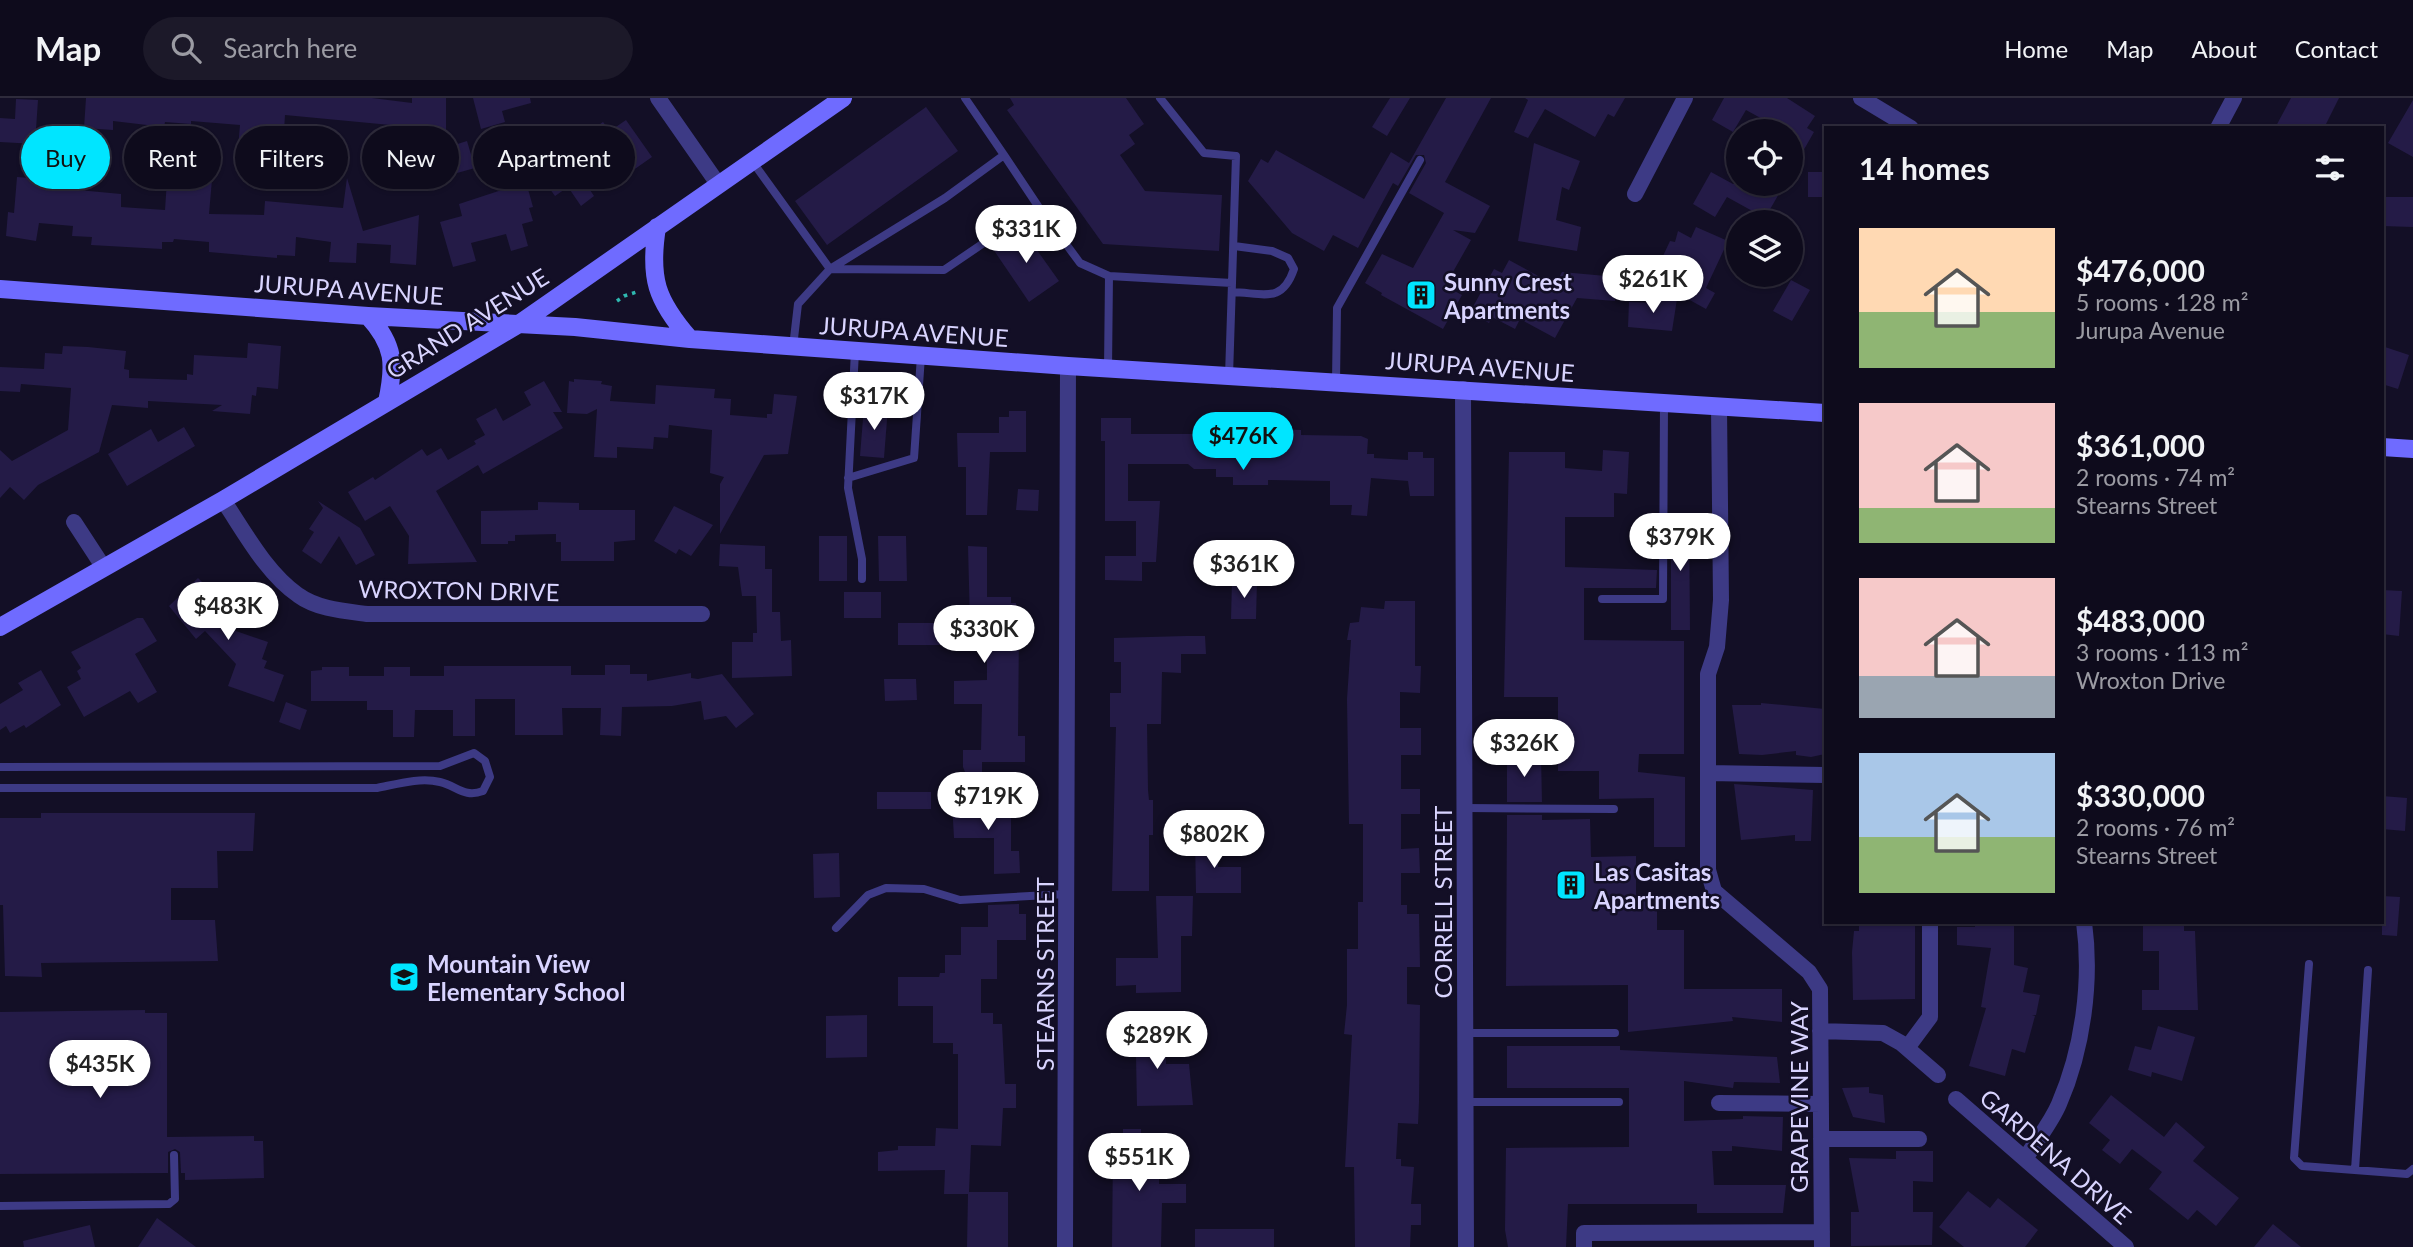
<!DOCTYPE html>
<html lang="en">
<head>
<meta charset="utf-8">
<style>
	:root { --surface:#0e0b1c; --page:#1c1929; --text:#f1f3f6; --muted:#9b9ba3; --line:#2e2b3b; --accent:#00e5ff }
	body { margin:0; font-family:Lato,sans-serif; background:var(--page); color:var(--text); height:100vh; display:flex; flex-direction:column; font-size:26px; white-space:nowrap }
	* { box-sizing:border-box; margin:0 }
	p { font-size:23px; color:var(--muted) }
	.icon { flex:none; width:38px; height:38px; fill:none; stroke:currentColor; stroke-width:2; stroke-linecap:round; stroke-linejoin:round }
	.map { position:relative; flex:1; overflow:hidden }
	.panel { position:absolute; left:1824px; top:28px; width:560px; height:798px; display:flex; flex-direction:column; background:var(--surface); border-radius:0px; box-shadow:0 2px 5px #0004,0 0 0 2px var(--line) }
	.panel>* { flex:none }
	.guide { position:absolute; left:21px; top:28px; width:665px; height:63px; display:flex; gap:14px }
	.fabs { position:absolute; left:1726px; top:21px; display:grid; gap:14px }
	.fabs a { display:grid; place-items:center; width:77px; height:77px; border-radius:50%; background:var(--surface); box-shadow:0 2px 5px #0004,0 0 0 2px var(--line); font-size:35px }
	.price { position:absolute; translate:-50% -60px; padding:0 16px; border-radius:24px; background:#fff; color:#222; font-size:23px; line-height:46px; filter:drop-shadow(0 2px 4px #0008) }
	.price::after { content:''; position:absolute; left:50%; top:42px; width:21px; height:16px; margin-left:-10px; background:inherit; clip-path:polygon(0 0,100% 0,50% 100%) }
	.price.active { background:var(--accent); color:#111 }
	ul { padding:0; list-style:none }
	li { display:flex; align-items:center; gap:21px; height:175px; padding:0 35px }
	li span { display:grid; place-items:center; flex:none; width:196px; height:140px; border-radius:0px; color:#555 }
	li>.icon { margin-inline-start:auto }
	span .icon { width:84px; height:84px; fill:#fffc; stroke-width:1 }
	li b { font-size:30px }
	h2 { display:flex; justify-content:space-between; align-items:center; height:84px; padding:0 35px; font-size:30px }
	.tag { padding:0 24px; border-radius:32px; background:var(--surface); box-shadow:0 2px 5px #0004,0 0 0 2px var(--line); font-size:24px; line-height:63px }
	.tag.active { background:var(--accent); color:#111 }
	header { display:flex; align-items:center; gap:42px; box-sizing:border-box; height:98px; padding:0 35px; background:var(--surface); border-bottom:2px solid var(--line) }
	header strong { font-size:33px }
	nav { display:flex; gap:38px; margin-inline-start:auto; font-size:24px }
	.search { width:490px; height:63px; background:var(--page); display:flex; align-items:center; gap:18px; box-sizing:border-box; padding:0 24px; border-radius:38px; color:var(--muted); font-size:26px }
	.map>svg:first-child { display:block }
	.building { fill:#241b47 }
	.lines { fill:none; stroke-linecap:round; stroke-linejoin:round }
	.path { stroke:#2fb8b0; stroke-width:3.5; stroke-dasharray:3.5 5; stroke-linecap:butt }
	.lane { stroke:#3d3a85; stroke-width:8 }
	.street { stroke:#3d3a85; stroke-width:16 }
	.secondary { stroke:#6f6bff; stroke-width:18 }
	.labels { text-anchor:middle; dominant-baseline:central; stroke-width:5; stroke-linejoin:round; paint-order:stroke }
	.poi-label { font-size:24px; font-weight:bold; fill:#d9d4ff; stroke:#130f26; text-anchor:start }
	.street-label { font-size:24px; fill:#d9d4ff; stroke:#130f26 }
</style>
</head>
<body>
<header>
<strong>Map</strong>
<div class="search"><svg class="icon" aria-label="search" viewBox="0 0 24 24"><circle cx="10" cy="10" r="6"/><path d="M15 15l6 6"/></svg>Search here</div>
<nav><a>Home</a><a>Map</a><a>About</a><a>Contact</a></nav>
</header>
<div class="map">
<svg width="2413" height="1149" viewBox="0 0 2413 1149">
	<rect width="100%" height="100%" fill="#130f26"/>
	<path class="building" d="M86,0H372L412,5V0H446V45L402,46L401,28L285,17L282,64L237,62L240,27L191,23V26L165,24L164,29L113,23V32L84,30Z
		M473,0H530L531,5L502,13L505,24L481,31Z
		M1010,0H1126L1144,26L1129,37L1135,46L1120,57L1145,93L1222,97L1219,153L1103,146L1007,12L1014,7Z
		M1390,0H1410L1387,38L1372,29Z
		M1446,0H1491L1445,84L1490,108L1475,135L1453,132L1471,142L1445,188L1462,197L1443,231L1381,197L1382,195L1365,185L1382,156L1413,170L1444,115L1409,95L1426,65L1424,57H1416L1398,88L1393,85L1358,150L1333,137L1324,153L1292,135L1248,83L1261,61L1268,65L1276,52L1364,101L1391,54L1409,65Z
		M1525,0H1625L1614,19L1608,16L1595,39L1545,11L1528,40L1514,34L1528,2Z
		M1724,0H1787L1815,18L1807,30L1814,34L1790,76V33H1784L1746,12L1733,34L1712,22Z
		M2291,0H2339L2324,30H2275Z
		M16,1L38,2L35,46L0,44V20L15,21Z
		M2413,2V59L2388,45Z
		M926,9L958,53L827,147L795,103Z
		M626,22L652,59L632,73L623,60L586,86L594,98L581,108L568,89L555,98L529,62L555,43L562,53L603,24L610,33Z
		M467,43L475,70L457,75L448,49Z
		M1534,45L1580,63L1569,92L1562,89L1556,122L1581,129L1577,153L1518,143Z
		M168,67L213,70L209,116L264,117L265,103L343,110L347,80L363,133L419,117L416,167L390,165L391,147L357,145L356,165L329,164L331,144L296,139L295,158L277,157V160L209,154V144L174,141L173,144H162V151L91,147L92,139L72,138L73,128L39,125L36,143L6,138L8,114L14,115L17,79L57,82V90L121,96V109L165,112Z
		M1711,74L1733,86H1764L1780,94L1765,120L1727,99L1715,119L1693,106Z
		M1808,74H1825V99H1808Z
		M526,84L533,109L529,110L533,123L522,126L528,148L511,153L506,136L471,145L476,163L453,169L440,124L462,118L459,106Z
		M2382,99H2413V129L2382,128Z
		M1696,129L1728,143L1706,190L1715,195L1706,211L1677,195L1684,168L1663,158L1670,143L1675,144L1678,133L1691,140Z
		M1022,131L1059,183L1029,204L993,151Z
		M1509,162L1555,187L1562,174L1617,179L1615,203L1577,200L1555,240L1520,221L1515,231L1492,219L1489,225L1470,214L1494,171L1502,175Z
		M1791,182L1810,192L1792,223L1773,213Z
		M1659,200L1677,201L1672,233L1628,229L1629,204L1659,205Z
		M248,245L281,248L278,291L257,289L256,298L252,297L250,316L212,313L222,307L148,303V310L112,307L99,354L38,387L24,402L10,389L0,400V352L12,363L68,332L71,290L21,286L20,294L0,293V269L44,271L45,255L62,256L63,248L88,249L126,253L124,271L129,272V280L187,282V276L193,277L194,257L247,260Z
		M2382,248L2409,257L2398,291L2382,286Z
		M574,281L602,283L601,286L612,288L610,303L655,306L656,287L715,291L714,300L731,301L730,317L767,320V316H772L774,296L797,298L788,356L764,357L720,436V386L724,379L710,375L712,332L669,327L668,340L654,339L653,351L617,349V360L594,359L597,311L587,316L567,315L569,283L574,284Z
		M544,283L562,314H553L563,330L483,376L478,367L436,393L477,464L408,466L409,438L390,408L365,423L348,394L373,379L375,382L422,351L427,358L441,350L448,362L476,346L474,343L485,337L476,321L496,310L503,323L531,307L524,294Z
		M864,308L888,309L884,360L860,358Z
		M1009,313H1026V354H990L987,417H966V369H958L957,335H999V319H1009Z
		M1101,320H1131V336H1193V329H1202V324H1219V328L1301,332V337L1361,338L1368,341L1367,356H1374V360L1408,362V354H1423V360H1434V398H1410L1408,383L1371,380L1367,418L1351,417L1352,407H1330V383L1268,382V387H1233V379H1216V371H1194L1188,366H1128V403H1160L1156,464H1142V483L1105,482V458H1136V423H1105V343H1101Z
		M184,329L195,348L127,388L108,356L151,331L158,344Z
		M1603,352L1629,354L1627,396L1614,395V419H1565V469L1657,472L1656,490H1584V542L1684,543V656H1639L1638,674L1685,679V749H1654V700L1599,701V673H1558V599H1504L1509,354H1565V370L1602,373Z
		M1018,391L1039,392L1038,413L1016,412Z
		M318,403L360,430L375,457L356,467L339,438L321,466L302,453L314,434L309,431L323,410Z
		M538,404L579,405V412H635V442L614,444V463H561V444H556V436L515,437V443H508V446H481V413L538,412Z
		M674,408L713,427L691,458L679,451L676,456L654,443Z
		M1671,416H1689L1690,532H1671Z
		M819,438H847V483H819Z
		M878,438H906L907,483H879Z
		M720,446L765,448V471H772V514H780L781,543L791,542L792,578L732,580V544H753V535H757L756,498H742L738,469L719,468Z
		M968,448L987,449V499H1011V505H1016L1015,528H1019L1018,638H1025V664H982V674H965L963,669V652H981L982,606H954V583L987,582V547H898V525H970Z
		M198,480L216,498L209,505L236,533L268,544L262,561L267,563L264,570L284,577L274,604L228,588L236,566L205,533L196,541L169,508Z
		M1232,483H1257L1256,521H1231Z
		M2382,492L2402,493L2399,538L2382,536Z
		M844,494H881V520H844Z
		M1385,503H1415V568H1421L1420,595L1400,594V630H1421V657H1401V691H1420V716H1401V751L1419,750L1420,775H1401V807H1407V816H1419L1420,869H1407V906L1420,907L1419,1004L1418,1026L1398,1025L1396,1061H1401V1068L1414,1069L1411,1106H1421V1127H1411L1410,1149H1355L1354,1069H1345L1352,937L1344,936L1347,907V851H1358V804H1363V726H1349L1347,601L1351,542H1347L1350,525L1359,524L1361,509L1384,511Z
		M137,520H143L157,543L135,556L157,594L138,605L130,593L84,619L67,589L81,581L77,573L81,570L71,554Z
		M1186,538H1205L1206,556H1181V575L1162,574L1161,626H1147L1148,692L1149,702H1153V737H1149V793H1112L1116,629H1110V595H1121V564H1114V540Z
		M605,567H630V576H647V583L691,575V580L698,581L722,576L754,616L736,630L726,618L704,622L701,603L672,608L622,609L621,638L600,637L601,610H562L563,637H515V601H475V638H453V612H415L414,639H393V612H367V603H311V573L322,572V569H349V578H384V569H410V578H444V568H571V577H605Z
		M41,572L61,607L26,630L24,627L10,635L6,628L0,632V606L23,592L18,585Z
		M884,581H916L917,602L885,603Z
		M286,604L307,612L300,632L279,624Z
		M1761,605L1825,611V656L1811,659L1796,657V653L1762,657L1739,656L1732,607H1761Z
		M1507,658H1541L1542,704H1507Z
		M1734,686L1813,692L1811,743H1795V737L1741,742Z
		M877,694H931V711H877Z
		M2382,698L2407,700L2405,733L2382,731Z
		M952,704H976V709H1011V753H1019L1020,775L994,776V740H954Z
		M41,715H255L253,753H217L218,790H171V822H215L218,863L41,865L42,879L5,878L3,807H0V720H41Z
		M1507,717H1542V722L1590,721L1591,759L1636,758V796H1657V832H1684V891H1782V924L1732,919L1733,923L1628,934V887L1506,888Z
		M1195,741H1218V769H1241V795H1196Z
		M839,755L840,799L814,800L813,756Z
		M1156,798H1193L1192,838H1181V894L1136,895V887L1116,888V860H1158Z
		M2382,798L2400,799L2397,838L2382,837Z
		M1019,806V816H1026V842H997V881H981V915H993V926H1002L1005,986H1016V1010H1003L1001,1048L971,1047L969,1094H1008V1149H967L968,1096H944L945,1072L878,1073V1054L898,1052V1048H935L936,1030L958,1031V956H953V945H933V908H898V879H939L940,875H945V857H961V829H988V807Z
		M1975,824H2014V867L2028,870L2023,894L2040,897L2036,917H2032L2035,918L2025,955L2012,951L2005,978L1969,968L1986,910L1981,909L1991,850L1957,847V829H1975Z
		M2143,824H2184V833H2195L2198,912H2142V892H2159V853H2143Z
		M1859,825H1915V901L1853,902L1852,854L1854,833H1859Z
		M145,912V915H167V1039L254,1038V1043H263L264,1080L185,1082V1075H181L180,1054L175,1051L168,1054V1075L0,1076V914Z
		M867,917V959L826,960V918Z
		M2158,928L2195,939L2182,983L2152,974L2151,979L2128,972L2135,948L2151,952Z
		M1123,929H1152V943H1166V966H1189L1193,1007L1137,1008L1136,958L1123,955Z
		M1507,948H1620V952L1777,959L1780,985L1734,984L1733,990L1684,983V1023L1743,1021V1018L1783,1019L1782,1053L1732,1048V1053H1712L1714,1087H1786L1783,1115H1697V1106H1568L1566,1149H1508L1505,1132L1506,1050L1629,1049V990H1507Z
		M1869,989V995L1883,997L1885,1025L1853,1019L1842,990Z
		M2111,997L2164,1039L2176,1024L2205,1049L2193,1063L2239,1100L2216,1128L2197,1112L2188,1122L2149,1091L2162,1074L2132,1051L2120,1066L2102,1052L2110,1042L2089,1025Z
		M1123,1031H1141V1043L1159,1042V1086H1186V1105H1162L1161,1149H1112L1113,1050H1117V1042H1123Z
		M1896,1053H1933V1084L1913,1083V1114H1933L1932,1147L1851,1148V1114H1859L1849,1060L1896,1061Z
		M1968,1093L1990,1110L1998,1100L2038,1132L2025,1149H1964L1939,1129Z
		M157,1120L196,1149H138Z
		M2273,1126L2301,1149H2254Z
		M90,1127L95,1149H24L23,1143Z
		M1195,1131H1274V1149H1195Z"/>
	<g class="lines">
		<path class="path" d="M617,203L624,198L640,193"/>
		<path class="lane" d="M1160,0L1204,55L1236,58L1232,185
			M752,63L830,171L798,206L793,249
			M1038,108L1080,165L1109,178L1108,271
			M830,171L944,172L1038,108L1004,57
			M830,171L945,100L1004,57L965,0
			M1109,178L1232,185L1229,278
			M1232,194C1264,195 1282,206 1294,171L1288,160L1272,153L1234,148
			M855,253L848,390L862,461V481
			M1336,284L1337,210L1420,62
			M848,380L914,360L921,258
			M1602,501H1663L1664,305
			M0,669L440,668L474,655L485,663L490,679L483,693C464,700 457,688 440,684C420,679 397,686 377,690H0
			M1465,710L1614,711
			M836,830L868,797L886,790L924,791L960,802L1067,796
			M2309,866L2294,1060L2302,1068L2407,1076L2413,1071
			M1465,935H1615
			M1466,1004H1619
			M2355,1072L2368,872
			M0,1108L169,1106L175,1101L174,1057"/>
		<path class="street" d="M658,0L718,86
			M1861,0L1911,30
			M2218,30L2234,0
			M1635,96L1685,0
			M1463,291L1466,1149
			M1719,309L1721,502L1717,549L1708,576V772L1714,793L1809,874L1820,891L1822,1149
			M223,402C244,433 266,475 298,497C317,511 344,513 367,516H702
			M74,424L104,470
			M1708,675L1825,677
			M1820,933L1883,935L1901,945L1938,977
			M1907,950L1930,919V824
			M1956,1001L2126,1149
			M1719,1005L1821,1006
			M1821,1041H1919
			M2025,1061C2036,1043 2051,1025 2059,1006C2083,951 2092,883 2084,824
			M1065,1149L1068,268
			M1584,1149V1135L1822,1134"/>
		<path class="secondary" d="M657,129C649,180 656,202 690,241
			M0,191L368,218L575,229L690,241L1068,268L1825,315
			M368,218C395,247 395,267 387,304
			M2382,349L2413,351
			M0,529L223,402L519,226L843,0"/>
	</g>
	<defs>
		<g id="building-square" transform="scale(1.575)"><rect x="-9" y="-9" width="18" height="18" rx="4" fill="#00e5ff" stroke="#130f26"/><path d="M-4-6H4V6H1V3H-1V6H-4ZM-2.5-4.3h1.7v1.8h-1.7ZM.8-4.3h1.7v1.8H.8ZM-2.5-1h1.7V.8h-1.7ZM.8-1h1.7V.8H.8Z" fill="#111"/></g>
		<g id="school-square" transform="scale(1.575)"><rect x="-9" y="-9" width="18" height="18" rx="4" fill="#00e5ff" stroke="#130f26"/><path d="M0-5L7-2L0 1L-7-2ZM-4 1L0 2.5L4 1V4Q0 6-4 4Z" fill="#111"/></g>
	</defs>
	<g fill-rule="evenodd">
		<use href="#building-square" x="1421" y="197"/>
		<use href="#building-square" x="1571" y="787"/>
		<use href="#school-square" x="404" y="879"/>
	</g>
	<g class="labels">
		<g class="poi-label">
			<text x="1444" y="183">Sunny Crest<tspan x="1444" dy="28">Apartments</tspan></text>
			<text x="1594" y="773">Las Casitas<tspan x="1594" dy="28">Apartments</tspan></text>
			<text x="427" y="865">Mountain View<tspan x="427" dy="28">Elementary School</tspan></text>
		</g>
		<g class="street-label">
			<text transform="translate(349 191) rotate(4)">JURUPA AVENUE</text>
			<text transform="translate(467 225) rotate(-32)">GRAND AVENUE</text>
			<text transform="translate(914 233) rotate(4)">JURUPA AVENUE</text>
			<text transform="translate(1480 268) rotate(4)">JURUPA AVENUE</text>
			<text transform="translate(459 492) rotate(1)">WROXTON DRIVE</text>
			<text transform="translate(1442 804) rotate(-90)">CORRELL STREET</text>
			<text transform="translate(1044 876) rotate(-90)">STEARNS STREET</text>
			<text transform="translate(1798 999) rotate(-90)">GRAPEVINE WAY</text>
			<text transform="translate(2056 1058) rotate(41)">GARDENA DRIVE</text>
		</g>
	</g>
</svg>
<div class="fabs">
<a><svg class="icon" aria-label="locate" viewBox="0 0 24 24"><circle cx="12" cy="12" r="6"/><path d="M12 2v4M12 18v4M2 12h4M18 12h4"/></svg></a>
<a><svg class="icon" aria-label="layers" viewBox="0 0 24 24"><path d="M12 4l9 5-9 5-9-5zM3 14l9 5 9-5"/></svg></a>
</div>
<b class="price" style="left:1026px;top:167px">$331K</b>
<b class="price" style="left:1653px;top:217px">$261K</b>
<b class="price" style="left:874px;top:334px">$317K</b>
<b class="price active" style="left:1243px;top:374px">$476K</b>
<b class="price" style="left:1680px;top:475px">$379K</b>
<b class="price" style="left:1244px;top:502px">$361K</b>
<b class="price" style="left:228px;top:544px">$483K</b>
<b class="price" style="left:984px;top:567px">$330K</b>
<b class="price" style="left:1524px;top:681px">$326K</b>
<b class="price" style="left:988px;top:734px">$719K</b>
<b class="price" style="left:1214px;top:772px">$802K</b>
<b class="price" style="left:1157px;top:973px">$289K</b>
<b class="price" style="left:100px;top:1002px">$435K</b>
<b class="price" style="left:1139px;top:1095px">$551K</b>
<div class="guide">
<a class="tag active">Buy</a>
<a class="tag">Rent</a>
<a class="tag">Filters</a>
<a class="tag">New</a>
<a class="tag">Apartment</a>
</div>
<section class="panel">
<h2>14 homes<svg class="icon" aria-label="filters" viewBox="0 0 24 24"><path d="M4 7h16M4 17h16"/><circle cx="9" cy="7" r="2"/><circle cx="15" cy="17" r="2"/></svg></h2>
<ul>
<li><span style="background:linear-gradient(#ffd9b3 60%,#8fb573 0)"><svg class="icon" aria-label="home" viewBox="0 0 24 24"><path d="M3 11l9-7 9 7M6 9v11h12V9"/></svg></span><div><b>$476,000</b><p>5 rooms · 128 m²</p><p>Jurupa Avenue</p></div></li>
<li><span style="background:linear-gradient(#f6c9c9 75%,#8fb573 0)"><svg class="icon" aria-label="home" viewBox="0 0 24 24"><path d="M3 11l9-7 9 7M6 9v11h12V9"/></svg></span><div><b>$361,000</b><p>2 rooms · 74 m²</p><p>Stearns Street</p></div></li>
<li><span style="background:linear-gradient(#f6c9c9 70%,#9aa5b1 0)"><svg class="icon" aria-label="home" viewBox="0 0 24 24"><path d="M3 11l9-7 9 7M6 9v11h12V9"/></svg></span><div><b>$483,000</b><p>3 rooms · 113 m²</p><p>Wroxton Drive</p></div></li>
<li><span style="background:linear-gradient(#a9c7e8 60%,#8fb573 0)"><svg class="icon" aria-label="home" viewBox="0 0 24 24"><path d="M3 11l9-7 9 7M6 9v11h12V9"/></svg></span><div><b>$330,000</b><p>2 rooms · 76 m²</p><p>Stearns Street</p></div></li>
</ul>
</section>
</div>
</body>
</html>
